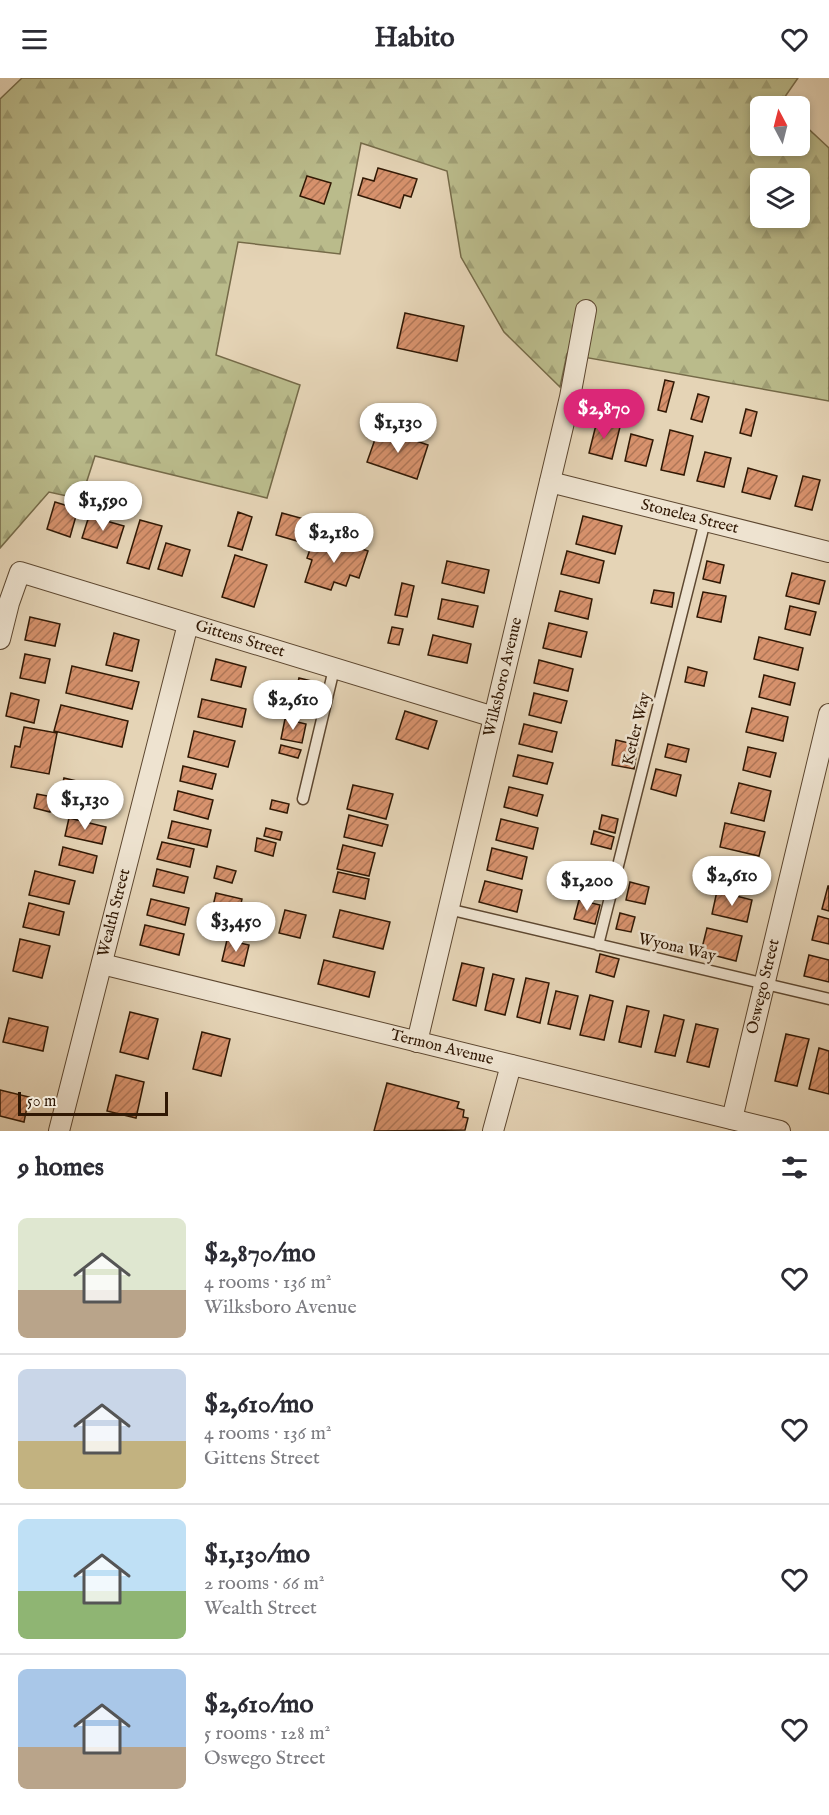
<!DOCTYPE html>
<html lang="en">
<head>
<meta charset="utf-8">
<style>
	:root { --surface:#fff; --page:#f2f2f3; --text:#2b2b33; --muted:#7c7c81; --line:#e1e1e2; --accent:#db2777 }
	body { margin:0; font-family:"IM FELL English",serif; background:var(--page); color:var(--text); height:100vh; display:flex; flex-direction:column; font-size:22px; white-space:nowrap }
	* { box-sizing:border-box; margin:0 }
	p { font-size:20px; color:var(--muted) }
	.icon { flex:none; width:33px; height:33px; fill:none; stroke:currentColor; stroke-width:2; stroke-linecap:round; stroke-linejoin:round }
	.map { position:relative; height:1053px; overflow:hidden }
	.details { display:flex; flex-direction:column; background:var(--surface); flex:1 }
	.details>* { flex:none }
	.needle { width:39px; rotate:353deg }
	.buttons { position:absolute; left:750px; top:18px; display:grid; gap:12px }
	.buttons a { display:grid; place-items:center; width:60px; height:60px; border-radius:9px; background:var(--surface); box-shadow:0 3px 9px #0003; font-size:30px }
	.scale { position:absolute; left:18px; bottom:15px; width:150px; box-sizing:border-box; padding-left:6px; border:3px solid #301804; border-top:0; font-size:16px; line-height:21px; white-space:nowrap; color:#301804; -webkit-text-stroke:4px #eee3d0; paint-order:stroke }
	.price { position:absolute; translate:-50% -51px; padding:0 14px; border-radius:21px; background:#fff; color:#222; font-size:20px; line-height:39px; filter:drop-shadow(0 2px 3px #0008) }
	.price::after { content:''; position:absolute; left:50%; top:36px; width:18px; height:14px; margin-left:-9px; background:inherit; clip-path:polygon(0 0,100% 0,50% 100%) }
	.price.active { background:var(--accent); color:#fff }
	ul { padding:0; list-style:none }
	li { display:flex; align-items:center; gap:18px; height:150px; padding:0 18px }
	li+li { border-top:2px solid var(--line) }
	li span { display:grid; place-items:center; flex:none; width:168px; height:120px; border-radius:9px; color:#555 }
	li>.icon { margin-inline-start:auto }
	span .icon { width:72px; height:72px; fill:#fffc; stroke-width:1 }
	li b { font-size:26px }
	h2 { display:flex; justify-content:space-between; align-items:center; height:72px; padding:0 18px; font-size:26px }
	header { display:flex; justify-content:space-between; align-items:center; height:78px; padding:0 18px; background:var(--surface); font-size:27px; font-weight:800 }
	.map>svg:first-child { display:block }
	.forest { fill:url(#forest-firs); stroke:#756a48; stroke-width:1.5; fill-rule:evenodd }
	.building { fill:url(#building-hatch); stroke:#301804; stroke-width:1.5 }
	.lines { fill:none; stroke-linecap:round; stroke-linejoin:round }
	.service-casing { stroke:#5d4730; stroke-width:13 }
	.minor-casing { stroke:#5d4730; stroke-width:22 }
	.service { stroke:#eee3d0; stroke-width:10 }
	.minor { stroke:#eee3d0; stroke-width:20 }
	.labels { text-anchor:middle; dominant-baseline:central; stroke-width:5; stroke-linejoin:round; paint-order:stroke }
	.street-label { font-size:16px; fill:#301804; stroke:#eee3d0 }
</style>
</head>
<body>
<header><svg class="icon" aria-label="menu" viewBox="0 0 24 24"><path d="M4 6h16M4 12h16M4 18h16"/></svg>Habito<svg class="icon" aria-label="heart" viewBox="0 0 24 24"><path d="M12 20l-8-8c-3-5 5-10 8-4 3-6 11-1 8 4z"/></svg></header>
<div class="map">
<svg width="829" height="1053" viewBox="0 0 829 1053">
	<defs>
		<pattern id="forest-firs" width="22" height="20" patternUnits="userSpaceOnUse" patternTransform="scale(1.5)"><rect width="22" height="20" fill="#babb8b"/><path d="M5 1l3.5 6h-7zM16 11l3.5 6h-7z" fill="#a0a076"/></pattern>
		<pattern id="building-hatch" width="6" height="6" patternUnits="userSpaceOnUse" patternTransform="scale(1.5)"><rect width="6" height="6" fill="#d7926d"/><path d="M-1 1l2-2M0 6l6-6M5 7l2-2" fill="none" stroke="#af7657"/></pattern>
	</defs>
	<rect width="100%" height="100%" fill="#e5d4b6"/>
	<filter id="stains"><feTurbulence type="fractalNoise" baseFrequency=".00333" numOctaves="4"/><feColorMatrix values="0 0 0 0 .2 0 0 0 0 .09 0 0 0 0 .02 0 0 0 .5 -.17"/></filter>
	<radialGradient id="worn" r=".72"><stop offset=".6" stop-color="#630" stop-opacity="0"/><stop offset="1" stop-color="#630" stop-opacity=".3"/></radialGradient>
	<path class="forest" d="M22,0H798L782,23L787,28H760V68H800V43L829,70V323L567,276L560,309L504,254L461,179L447,93L361,65L340,176L238,164L216,277L300,307L267,420L95,378L81,421L49,414L0,470V21ZM760,100H800V140H760Z"/>
	<path class="building" d="M378,90L417,101L411,119L404,117L400,130L358,117L363,100L374,103Z
		M307,98L331,105L324,126L300,118Z
		M405,235L464,248L457,283L397,270Z
		M665,302L674,304L666,334L658,332Z
		M698,316L709,319L702,344L691,341Z
		M746,331L757,334L751,358L740,355Z
		M597,343L620,349L612,381L589,375Z
		M379,350L428,367L417,401L367,384Z
		M670,352L693,358L684,397L661,392Z
		M631,356L653,362L646,388L625,383Z
		M705,374L731,380L724,409L697,403Z
		M748,390L777,398L770,421L742,414Z
		M803,398L820,402L812,432L795,428Z
		M55,424L78,431L70,459L47,451Z
		M238,434L252,439L242,472L228,468Z
		M282,435L304,441L297,463L276,457Z
		M89,438L124,448L117,470L82,460Z
		M583,438L622,448L615,476L576,466Z
		M140,442L162,448L149,491L127,485Z
		M313,463L339,471L341,464L368,473L359,500L350,497L346,508L334,504L331,512L305,504L312,482L307,480Z
		M166,465L190,472L182,498L158,491Z
		M567,473L604,483L599,505L561,496Z
		M235,477L267,487L254,529L222,519Z
		M447,483L489,492L484,515L442,505Z
		M707,483L724,487L720,505L703,501Z
		M792,495L825,503L819,526L786,518Z
		M402,505L414,508L407,539L395,537Z
		M654,512L674,515L672,529L651,525Z
		M560,513L592,521L588,541L555,533Z
		M703,514L726,518L721,544L697,539Z
		M442,521L478,528L473,549L438,541Z
		M790,528L816,534L810,557L785,551Z
		M30,539L60,546L55,568L25,562Z
		M549,545L587,554L581,579L543,570Z
		M392,549L403,551L399,567L388,565Z
		M114,555L139,562L132,593L106,587Z
		M433,557L471,566L467,585L428,577Z
		M759,559L803,570L798,592L754,581Z
		M25,576L50,581L45,605L20,600Z
		M216,581L246,589L241,609L211,602Z
		M539,582L573,591L568,613L534,605Z
		M72,588L139,604L132,631L66,615Z
		M688,589L707,594L704,608L685,604Z
		M764,597L795,605L790,627L759,619Z
		M299,600L316,604L310,628L293,624Z
		M11,615L39,622L34,645L6,638Z
		M534,615L567,623L561,645L529,637Z
		M202,621L246,631L242,649L198,639Z
		M61,627L128,643L122,669L54,653Z
		M752,630L788,639L783,663L746,654Z
		M405,633L437,643L428,671L396,661Z
		M285,641L306,646L302,665L281,661Z
		M524,646L557,654L552,674L519,666Z
		M24,649L57,655L49,696L11,689L15,668L20,669Z
		M194,653L235,663L228,689L188,679Z
		M616,662L638,667L634,691L612,687Z
		M668,666L689,671L686,684L665,679Z
		M281,667L301,672L298,680L279,675Z
		M748,669L776,675L770,699L743,692Z
		M518,677L553,685L547,706L513,698Z
		M183,688L216,696L212,711L180,703Z
		M656,691L681,697L676,718L651,711Z
		M64,700L111,711L105,735L58,724Z
		M739,705L771,713L764,743L731,735Z
		M353,707L393,716L386,741L347,731Z
		M509,709L543,717L537,738L504,729Z
		M178,713L213,722L208,741L174,732Z
		M37,716L53,719L50,734L34,730Z
		M272,722L289,726L287,735L270,731Z
		M349,737L388,747L382,768L344,759Z
		M602,737L618,741L615,755L599,751Z
		M69,740L106,749L102,766L65,758Z
		M501,741L538,750L533,771L496,762Z
		M172,743L211,752L207,769L168,760Z
		M725,745L765,754L759,778L720,769Z
		M266,750L282,754L280,762L264,758Z
		M594,753L614,759L611,771L591,766Z
		M257,760L276,765L273,778L255,773Z
		M162,764L194,771L190,789L157,781Z
		M343,767L375,775L369,798L337,791Z
		M63,769L97,778L93,795L59,787Z
		M492,770L527,779L522,801L487,792Z
		M712,779L763,791L757,814L707,802Z
		M217,788L236,793L232,805L214,800Z
		M157,791L188,799L184,815L153,808Z
		M35,793L75,803L69,826L29,817Z
		M338,794L369,801L365,821L333,814Z
		M585,799L604,804L600,819L582,815Z
		M485,803L522,812L517,834L479,824Z
		M630,804L649,809L645,826L626,822Z
		M828,808H829V833L822,831Z
		M717,813L752,822L747,844L712,836Z
		M216,815L242,821L239,834L213,828Z
		M151,821L189,830L185,847L147,837Z
		M579,822L600,827L595,846L574,841Z
		M29,825L64,834L59,857L23,849Z
		M285,832L306,837L300,860L279,855Z
		M340,832L390,844L383,871L333,859Z
		M620,835L635,839L631,854L616,851Z
		M818,838L829,841V866L812,862Z
		M145,847L184,856L179,877L140,867Z
		M707,850L742,858L736,883L701,874Z
		M20,861L50,868L42,900L13,893Z
		M227,862L249,867L244,888L222,883Z
		M600,876L619,881L614,899L596,894Z
		M809,877L829,882V904L804,898Z
		M324,882L375,894L369,919L318,906Z
		M462,885L484,890L476,928L453,922Z
		M493,896L514,901L505,937L485,932Z
		M526,900L549,905L540,945L517,939Z
		M556,913L578,918L570,951L548,946Z
		M590,917L613,923L604,962L580,957Z
		M627,928L649,933L641,969L619,964Z
		M130,934L158,941L148,981L120,974Z
		M664,937L684,942L675,978L655,974Z
		M9,940L48,949L43,973L3,964Z
		M696,946L718,951L709,989L687,984Z
		M202,954L230,961L221,998L193,991Z
		M786,956L809,961L797,1008L775,1003Z
		M819,970L829,973V1016L809,1011Z
		M116,997L144,1004L136,1040L107,1033Z
		M387,1005L459,1024L457,1030L464,1032L463,1039L468,1040L465,1052L374,1053Z
		M0,1012L29,1019L24,1044L0,1038Z"/>
	<g class="lines">
		<g class="service-casing">
			<path id="service" d="M303,721L334,591
				M448,831L829,921
				M598,867L705,443"/>
		</g>
		<g class="minor-casing">
			<g id="minor">
				<path id="s1" d="M550,404L829,474"/>
				<path id="s2" d="M0,561L9,525L20,494L494,639"/>
				<path id="s3" d="M102,886L780,1053"/>
				<path id="s4" d="M417,964L570,319L586,232"/>
				<path id="s5" d="M732,1041L829,636"/>
				<path id="s6" d="M59,1053L188,546"/>
				<path d="M493,1053L511,987"/>
			</g>
		</g>
		<use href="#service" class="service"/>
		<use href="#minor" class="minor"/>
	</g>
	<g class="labels">
		<g class="street-label">
			<text stroke="none"><textPath href="#s1" startOffset="144">Stonelea Street</textPath></text>
			<text stroke="none"><textPath href="#s2" startOffset="300">Gittens Street</textPath></text>
			<text stroke="none"><textPath href="#s4" startOffset="375">Wilksboro Avenue</textPath></text>
			<text transform="translate(637 651) rotate(-76)">Ketler Way</text>
			<text stroke="none"><textPath href="#s6" startOffset="225">Wealth Street</textPath></text>
			<text transform="translate(677 870) rotate(13)">Wyona Way</text>
			<text stroke="none"><textPath href="#s5" startOffset="136">Oswego Street</textPath></text>
			<text stroke="none"><textPath href="#s3" startOffset="350">Termon Avenue</textPath></text>
		</g>
	</g>
	<rect width="100%" height="100%" filter="url(#stains)"/>
	<rect width="100%" height="100%" fill="url(#worn)"/>
</svg>
<div class="buttons">
<a><svg class="needle" viewBox="-14 -14 28 28"><path d="M0-13l5 13h-10z" fill="#e53935"/><path d="M0 13l5-13h-10z" fill="#7c7c81"/></svg></a>
<a><svg class="icon" aria-label="layers" viewBox="0 0 24 24"><path d="M12 4l9 5-9 5-9-5zM3 14l9 5 9-5"/></svg></a>
</div>
<div class="scale">50 m</div>
<b class="price active" style="left:604px;top:362px">$2,870</b>
<b class="price" style="left:398px;top:376px">$1,130</b>
<b class="price" style="left:103px;top:454px">$1,590</b>
<b class="price" style="left:334px;top:486px">$2,180</b>
<b class="price" style="left:293px;top:653px">$2,610</b>
<b class="price" style="left:85px;top:753px">$1,130</b>
<b class="price" style="left:732px;top:829px">$2,610</b>
<b class="price" style="left:587px;top:834px">$1,200</b>
<b class="price" style="left:236px;top:875px">$3,450</b>
</div>
<section class="details">
<h2>9 homes<svg class="icon" aria-label="filters" viewBox="0 0 24 24"><path d="M4 7h16M4 17h16"/><circle cx="9" cy="7" r="2"/><circle cx="15" cy="17" r="2"/></svg></h2>
<ul>
<li><span style="background:linear-gradient(#dfe7d0 60%,#b9a48a 0)"><svg class="icon" aria-label="home" viewBox="0 0 24 24"><path d="M3 11l9-7 9 7M6 9v11h12V9"/></svg></span><div><b>$2,870/mo</b><p>4 rooms · 136 m²</p><p>Wilksboro Avenue</p></div><svg class="icon" aria-label="heart" viewBox="0 0 24 24"><path d="M12 20l-8-8c-3-5 5-10 8-4 3-6 11-1 8 4z"/></svg></li>
<li><span style="background:linear-gradient(#c9d6e8 60%,#c2b280 0)"><svg class="icon" aria-label="home" viewBox="0 0 24 24"><path d="M3 11l9-7 9 7M6 9v11h12V9"/></svg></span><div><b>$2,610/mo</b><p>4 rooms · 136 m²</p><p>Gittens Street</p></div><svg class="icon" aria-label="heart" viewBox="0 0 24 24"><path d="M12 20l-8-8c-3-5 5-10 8-4 3-6 11-1 8 4z"/></svg></li>
<li><span style="background:linear-gradient(#bfe0f5 60%,#8fb573 0)"><svg class="icon" aria-label="home" viewBox="0 0 24 24"><path d="M3 11l9-7 9 7M6 9v11h12V9"/></svg></span><div><b>$1,130/mo</b><p>2 rooms · 66 m²</p><p>Wealth Street</p></div><svg class="icon" aria-label="heart" viewBox="0 0 24 24"><path d="M12 20l-8-8c-3-5 5-10 8-4 3-6 11-1 8 4z"/></svg></li>
<li><span style="background:linear-gradient(#a9c7e8 65%,#b9a48a 0)"><svg class="icon" aria-label="home" viewBox="0 0 24 24"><path d="M3 11l9-7 9 7M6 9v11h12V9"/></svg></span><div><b>$2,610/mo</b><p>5 rooms · 128 m²</p><p>Oswego Street</p></div><svg class="icon" aria-label="heart" viewBox="0 0 24 24"><path d="M12 20l-8-8c-3-5 5-10 8-4 3-6 11-1 8 4z"/></svg></li>
</ul>
</section>
</body>
</html>
